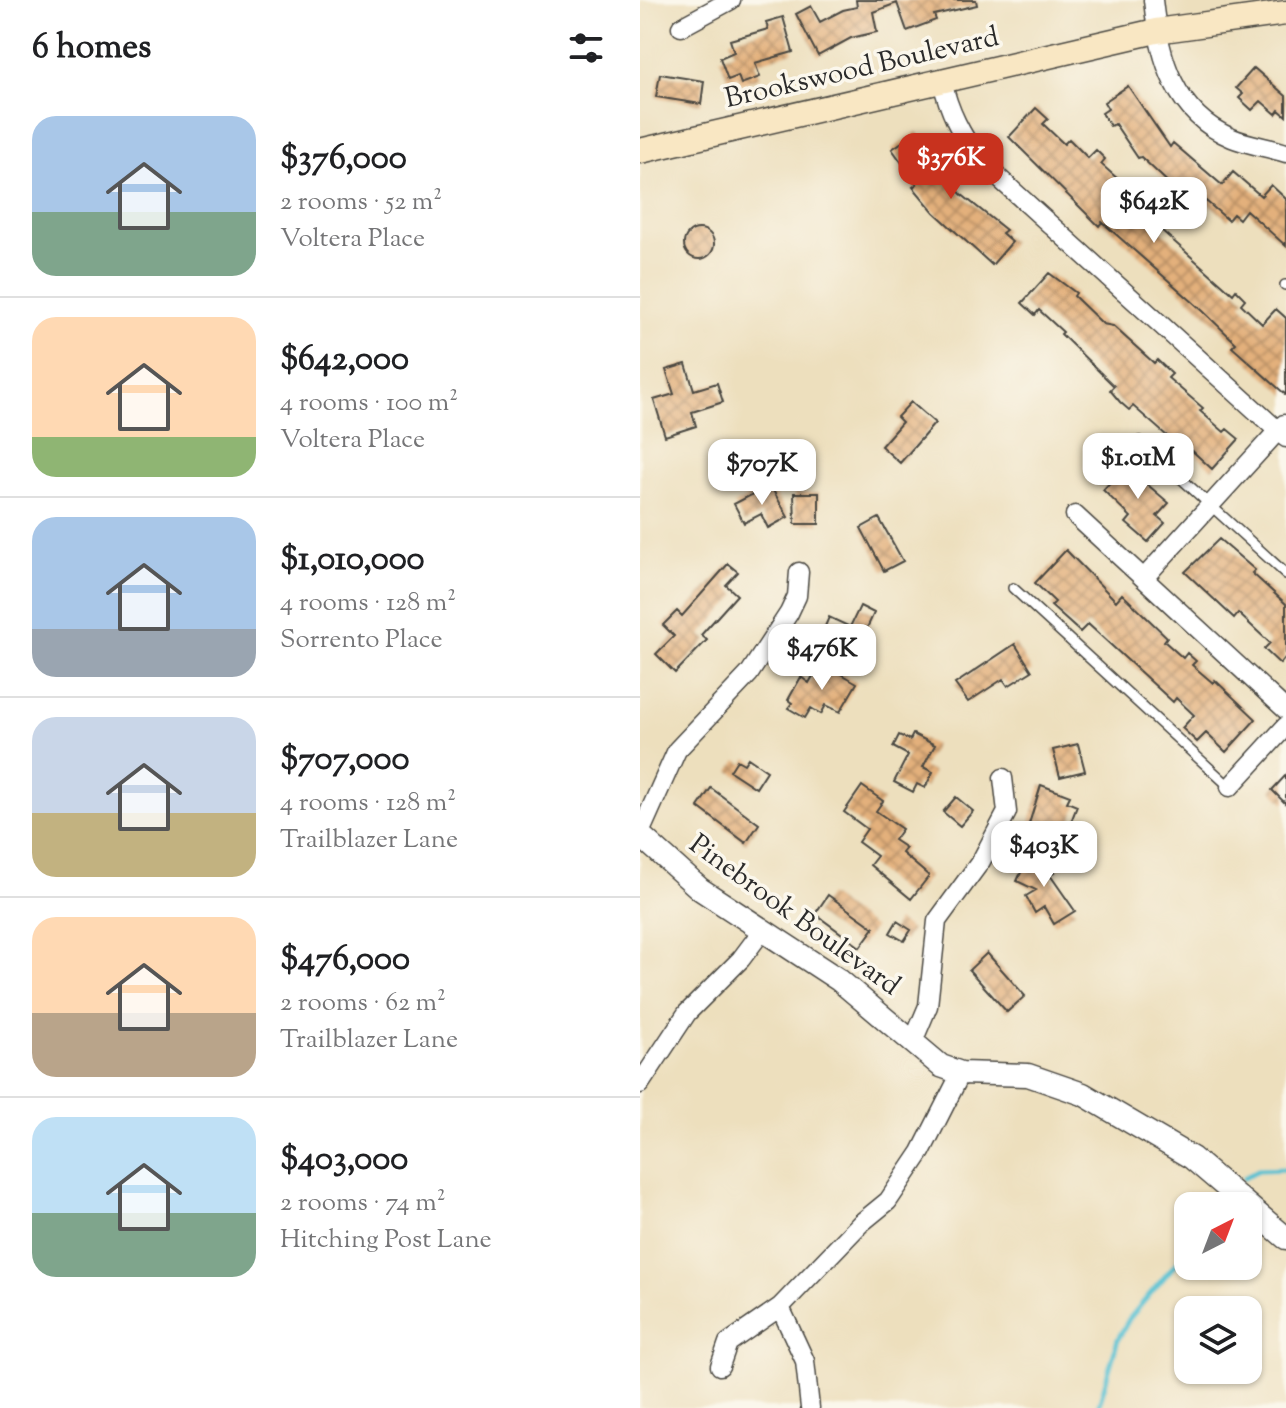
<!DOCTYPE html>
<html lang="en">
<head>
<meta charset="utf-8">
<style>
	:root { --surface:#fff; --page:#f2f2f2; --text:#202124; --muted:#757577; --line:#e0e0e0; --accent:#c8321e }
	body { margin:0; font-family:"Sorts Mill Goudy",serif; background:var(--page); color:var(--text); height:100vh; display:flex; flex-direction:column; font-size:30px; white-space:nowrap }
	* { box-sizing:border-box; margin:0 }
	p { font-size:26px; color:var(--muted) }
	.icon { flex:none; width:44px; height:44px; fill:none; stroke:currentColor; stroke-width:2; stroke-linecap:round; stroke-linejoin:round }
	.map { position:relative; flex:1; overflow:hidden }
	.panel { display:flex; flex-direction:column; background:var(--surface); width:640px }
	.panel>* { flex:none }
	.needle { width:52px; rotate:42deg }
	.controls { position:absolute; left:534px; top:1192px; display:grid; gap:16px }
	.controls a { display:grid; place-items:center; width:88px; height:88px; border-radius:16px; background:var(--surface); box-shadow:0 2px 6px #0004; font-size:40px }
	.price { position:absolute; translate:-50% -68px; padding:0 18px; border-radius:16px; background:#fff; color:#222; font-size:26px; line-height:52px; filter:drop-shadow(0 2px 4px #0008) }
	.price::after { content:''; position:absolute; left:50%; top:48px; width:24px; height:18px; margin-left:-12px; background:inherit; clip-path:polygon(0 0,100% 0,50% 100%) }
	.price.current { background:var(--accent); color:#fff }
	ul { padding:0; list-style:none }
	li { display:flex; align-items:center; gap:24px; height:200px; padding:0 32px }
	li+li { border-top:2px solid var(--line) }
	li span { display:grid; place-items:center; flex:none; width:224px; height:160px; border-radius:24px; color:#555 }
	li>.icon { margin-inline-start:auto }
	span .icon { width:96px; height:96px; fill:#fffc; stroke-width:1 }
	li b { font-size:34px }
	h2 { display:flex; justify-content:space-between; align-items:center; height:96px; padding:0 32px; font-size:34px }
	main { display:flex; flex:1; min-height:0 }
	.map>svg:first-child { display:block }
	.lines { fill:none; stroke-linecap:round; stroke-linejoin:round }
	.stream { stroke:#57c1d2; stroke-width:5 }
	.building { fill:url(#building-cross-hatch) }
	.service-casing { stroke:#484641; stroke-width:12 }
	.minor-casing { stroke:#484641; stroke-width:21 }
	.tertiary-casing { stroke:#484641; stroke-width:25 }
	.secondary-casing { stroke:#484641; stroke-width:27 }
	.service { stroke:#fff; stroke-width:9 }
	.minor { stroke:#fff; stroke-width:18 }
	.tertiary { stroke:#fff; stroke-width:22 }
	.secondary { stroke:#f9e7c3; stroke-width:24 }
	.labels { text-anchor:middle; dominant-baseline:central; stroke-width:7; stroke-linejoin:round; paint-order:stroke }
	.street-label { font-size:28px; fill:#2b2b2b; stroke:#fbf7ec }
</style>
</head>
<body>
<main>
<section class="panel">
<h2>6 homes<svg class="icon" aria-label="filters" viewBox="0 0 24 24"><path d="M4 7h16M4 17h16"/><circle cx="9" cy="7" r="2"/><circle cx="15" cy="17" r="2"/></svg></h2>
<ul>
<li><span style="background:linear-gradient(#a9c7e8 60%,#7fa58c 0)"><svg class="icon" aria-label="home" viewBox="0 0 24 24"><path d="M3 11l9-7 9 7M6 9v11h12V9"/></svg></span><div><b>$376,000</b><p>2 rooms · 52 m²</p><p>Voltera Place</p></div></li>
<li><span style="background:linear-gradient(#ffd9b3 75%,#8fb573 0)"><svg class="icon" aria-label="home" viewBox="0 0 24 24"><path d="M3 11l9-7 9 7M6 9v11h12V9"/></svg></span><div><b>$642,000</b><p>4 rooms · 100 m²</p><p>Voltera Place</p></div></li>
<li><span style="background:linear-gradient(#a9c7e8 70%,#9aa5b1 0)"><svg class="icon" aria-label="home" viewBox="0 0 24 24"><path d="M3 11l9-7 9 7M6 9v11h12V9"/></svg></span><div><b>$1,010,000</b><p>4 rooms · 128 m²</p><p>Sorrento Place</p></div></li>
<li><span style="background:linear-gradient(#c9d6e8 60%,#c2b280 0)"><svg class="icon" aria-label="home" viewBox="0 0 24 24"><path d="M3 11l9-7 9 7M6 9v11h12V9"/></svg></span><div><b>$707,000</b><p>4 rooms · 128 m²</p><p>Trailblazer Lane</p></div></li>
<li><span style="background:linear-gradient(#ffd9b3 60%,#b9a48a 0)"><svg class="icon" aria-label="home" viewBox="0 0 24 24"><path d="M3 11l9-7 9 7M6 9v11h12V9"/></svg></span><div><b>$476,000</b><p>2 rooms · 62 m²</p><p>Trailblazer Lane</p></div></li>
<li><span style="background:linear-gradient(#bfe0f5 60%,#7fa58c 0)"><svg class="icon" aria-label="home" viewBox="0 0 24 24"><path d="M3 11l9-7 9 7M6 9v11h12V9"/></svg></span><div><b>$403,000</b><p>2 rooms · 74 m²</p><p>Hitching Post Lane</p></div></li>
</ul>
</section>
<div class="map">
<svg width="646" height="1408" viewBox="0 0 646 1408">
	<defs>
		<pattern id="building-cross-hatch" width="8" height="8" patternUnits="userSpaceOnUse" patternTransform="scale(2)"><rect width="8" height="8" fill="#e3b07b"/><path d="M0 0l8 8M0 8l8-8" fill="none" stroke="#b88f65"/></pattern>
	</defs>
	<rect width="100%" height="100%" fill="#fbf7ec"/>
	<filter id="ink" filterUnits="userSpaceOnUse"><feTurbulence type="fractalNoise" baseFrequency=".0125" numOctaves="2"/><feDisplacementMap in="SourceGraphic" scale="16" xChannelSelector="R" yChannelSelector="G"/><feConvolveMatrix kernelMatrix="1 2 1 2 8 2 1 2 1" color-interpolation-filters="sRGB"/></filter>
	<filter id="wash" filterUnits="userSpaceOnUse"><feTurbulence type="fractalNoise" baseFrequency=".006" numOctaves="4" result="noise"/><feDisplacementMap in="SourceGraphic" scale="32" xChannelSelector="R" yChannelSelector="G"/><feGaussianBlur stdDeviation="1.8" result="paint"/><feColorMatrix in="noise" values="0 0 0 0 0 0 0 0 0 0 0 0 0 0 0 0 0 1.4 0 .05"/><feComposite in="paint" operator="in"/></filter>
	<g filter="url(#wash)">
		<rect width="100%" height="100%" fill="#eddfbd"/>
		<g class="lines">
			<path class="stream" d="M604,1178L618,1170L646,1169
				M581,1206L584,1202
				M458,1408L478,1339L489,1319L548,1249"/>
		</g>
		<g id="blocks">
			<path class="building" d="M216,0H336L337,5L294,15L296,20L267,31L257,3L233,12L237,32L211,38L178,56L156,14L171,6L180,22L203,10L217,7Z
				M143,17L153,52L115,63L120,77L101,84L98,76L88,80L80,58L94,52L90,40L128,29L126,22Z
				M614,68L646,96V116L639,110L636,114L621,101L612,110L599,98L603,94L596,88Z
				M20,74L64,81L61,104L16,97Z
				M488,86L530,147L533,143L582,185L593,172L621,196L631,185L646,199V246L606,210L599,219L593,214L588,220L566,201L560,207L548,196L543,201L534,193L536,190L501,157L498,158L475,124L470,126L462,113L468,109L464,102Z
				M396,108L408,119L403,124L424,144L429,139L448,158L456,150L465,159L461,164L499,198L506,208L502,213L593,294L596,290L605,299L601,304L622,324L636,309L646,318V395L592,347L596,343L563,311L462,222L459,226L369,137Z
				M277,132L295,159L293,160L321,194L366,230L362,233L372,242L352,265L294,212L273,187L277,184L252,149Z
				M44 244a15 15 0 1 1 30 0a15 15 0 1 1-30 0Z
				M409,273L436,293L434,296L463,324L473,326L514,363L517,360L532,374L528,378L563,408L560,411L584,432L587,429L599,439L572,469L548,447L544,451L493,406L489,410L480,402L470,390L474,386L421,334L423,332L399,310L395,315L382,303Z
				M46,364L54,390L77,383L83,402L52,412L56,426L25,436L14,400L34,394L26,370Z
				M271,402L295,423L260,463L241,446L262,422L257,417Z
				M490,461L506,476L502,480L529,503L517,516L525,523L508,542L486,523L491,517L463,490Z
				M130,485L148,517L128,528L121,514L104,523L94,504Z
				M154,493H179V524H155Z
				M239,518L263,561L244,571L221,528Z
				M579,539L615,570L612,573L646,604V657L640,664L624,649L630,643L598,613L594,618L545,572Z
				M426,550L476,601L482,594L527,637L524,641L543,658L547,653L556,661L552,665L573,683L575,680L616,719L586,752L566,733L557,742L542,728L554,715L536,698L533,702L448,624L440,632L411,606L415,602L395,583Z
				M88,564L98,572L86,585L97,595L61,635L67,640L35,673L16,654L34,636L23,625L37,611L42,616Z
				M220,606L234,613L215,654L180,638L189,617L210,627Z
				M375,644L392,671L368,686L363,679L328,702L315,684Z
				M181,662L217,683L200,712L186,705L181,714L171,708L165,718L148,708L152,703L148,700L161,677L169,683Z
				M273,734L295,745L283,767L293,772L285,788L277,784L273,792L254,782L268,755L253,747L259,735L270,740Z
				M438,744L445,771L420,777L413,750Z
				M108,758L127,771L116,788L90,771L97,760L104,764Z
				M646,775V804L632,790Z
				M401,785L430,796L427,802L437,806L424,840L444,848L438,863L388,844L395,827L389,824Z
				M222,786L243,801L236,811L262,829L254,840L266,848L262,853L289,876L271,899L230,865L237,856L218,842L227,829L204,812Z
				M71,788L119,824L106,843L58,807Z
				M316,797L333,811L320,826L303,812Z
				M392,849L414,873L410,875L435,911L414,924L404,907L395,913L386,896L396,890L377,881Z
				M188,895L234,928L220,947L175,914Z
				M257,921L271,930L264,941L250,933Z
				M347,953L385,996L367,1012L329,970Z"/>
		</g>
	</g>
	<g filter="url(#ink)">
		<use href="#blocks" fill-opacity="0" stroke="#484641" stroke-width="2"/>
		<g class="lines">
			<g class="service-casing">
				<path id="service" d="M645,285H646
					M500,441L646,574
					M373,588L590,787"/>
			</g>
			<g class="minor-casing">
				<path id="minor" d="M513,0C519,57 534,114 592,138C609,145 628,147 646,153
					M41,27L91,0
					M302,81C309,112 321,134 339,160L646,438
					M435,515L646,710
					M504,578L644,424
					M590,787L646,726
					M0,833L37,750L109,674L149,613L157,596L159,572
					M272,1044L288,1006L297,921L341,861L367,812L363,778
					M0,1084L47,1013L101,959L122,931
					M140,1307L165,1361L170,1408
					M80,1366L88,1343L140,1307L221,1223L248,1201L281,1152L321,1073"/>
			</g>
			<g class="tertiary-casing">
				<path id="tertiary" d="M0,835L60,889L199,980L301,1066L321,1073L388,1075L443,1094L552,1158L646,1238"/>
			</g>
			<g class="secondary-casing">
				<path id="secondary" d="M0,151L516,31L646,13"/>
			</g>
			<use href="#service" class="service"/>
			<use href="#minor" class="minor"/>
			<use href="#tertiary" class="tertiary"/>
			<use href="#secondary" class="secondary"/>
		</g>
	</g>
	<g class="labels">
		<g class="street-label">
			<text transform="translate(222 69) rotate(-13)">Brookswood Boulevard</text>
			<text transform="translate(154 916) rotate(36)">Pinebrook Boulevard</text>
		</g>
	</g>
</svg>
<div class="controls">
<a><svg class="needle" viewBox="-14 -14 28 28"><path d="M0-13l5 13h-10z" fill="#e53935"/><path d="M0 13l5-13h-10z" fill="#757577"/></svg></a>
<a><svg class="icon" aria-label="layers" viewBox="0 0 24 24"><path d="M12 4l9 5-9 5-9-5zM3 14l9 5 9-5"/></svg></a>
</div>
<b class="price current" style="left:311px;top:201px">$376K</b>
<b class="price" style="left:514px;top:245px">$642K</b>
<b class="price" style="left:498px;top:501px">$1.01M</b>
<b class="price" style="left:122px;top:507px">$707K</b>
<b class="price" style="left:182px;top:692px">$476K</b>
<b class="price" style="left:404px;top:889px">$403K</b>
</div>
</main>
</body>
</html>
